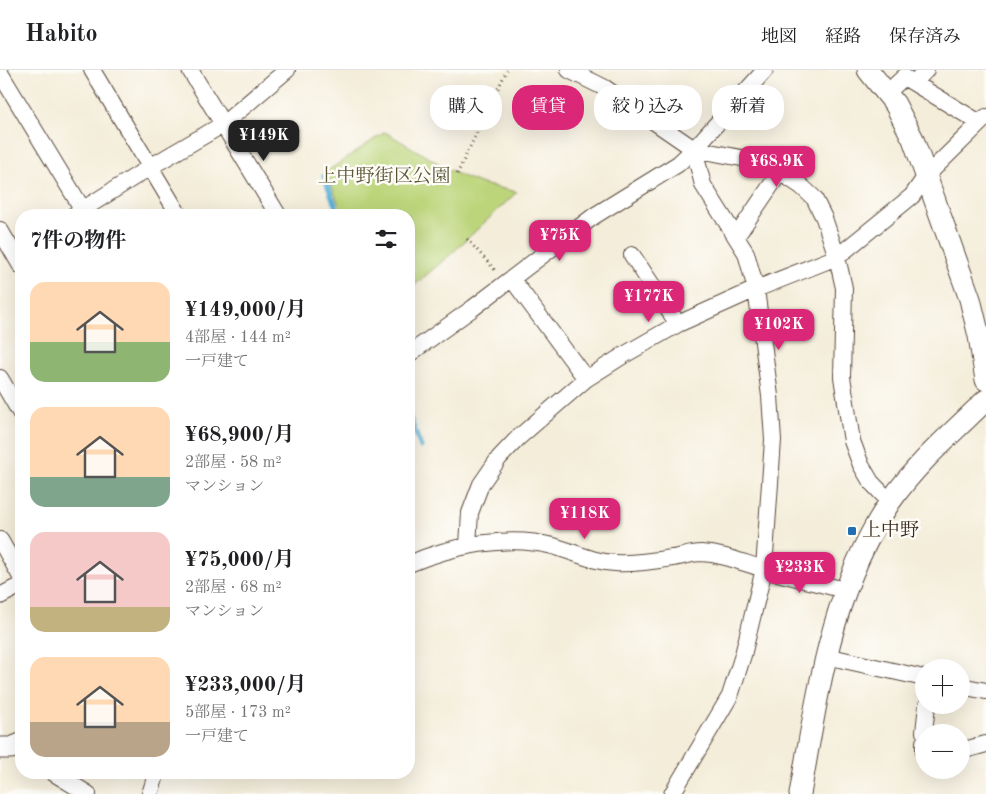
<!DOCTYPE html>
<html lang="ja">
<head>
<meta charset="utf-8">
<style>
	:root { --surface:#fff; --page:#f2f2f2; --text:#202124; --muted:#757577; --line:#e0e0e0; --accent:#db2777 }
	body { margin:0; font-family:"Old Standard TT","Noto Serif JP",serif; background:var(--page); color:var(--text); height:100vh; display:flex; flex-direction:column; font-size:19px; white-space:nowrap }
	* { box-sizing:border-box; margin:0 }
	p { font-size:16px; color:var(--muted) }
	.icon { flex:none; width:28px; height:28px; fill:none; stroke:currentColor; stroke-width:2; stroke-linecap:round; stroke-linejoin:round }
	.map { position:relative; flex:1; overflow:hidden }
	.panel { position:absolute; left:15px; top:139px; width:400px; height:570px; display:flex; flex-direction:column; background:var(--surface); border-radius:20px; box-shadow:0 5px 20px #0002 }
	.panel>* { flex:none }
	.top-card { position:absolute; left:430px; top:15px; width:475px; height:45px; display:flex; gap:10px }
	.fabs { position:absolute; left:915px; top:589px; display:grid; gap:10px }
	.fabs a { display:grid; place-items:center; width:55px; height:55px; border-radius:50%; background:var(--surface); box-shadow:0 5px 20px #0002; font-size:25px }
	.price { position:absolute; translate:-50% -42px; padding:0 11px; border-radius:10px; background:var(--accent); color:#fff; font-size:16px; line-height:32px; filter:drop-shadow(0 1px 2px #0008) }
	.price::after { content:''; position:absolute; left:50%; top:30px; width:15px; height:11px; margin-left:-8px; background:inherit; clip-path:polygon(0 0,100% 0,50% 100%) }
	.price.on { background:#222; color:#fff }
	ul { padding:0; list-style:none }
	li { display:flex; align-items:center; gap:15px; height:125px; padding:0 15px }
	li span { display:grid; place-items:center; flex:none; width:140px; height:100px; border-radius:15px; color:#555 }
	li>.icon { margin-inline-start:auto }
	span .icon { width:60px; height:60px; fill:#fffc; stroke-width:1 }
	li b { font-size:21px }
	h2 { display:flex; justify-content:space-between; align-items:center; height:60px; padding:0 15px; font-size:21px }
	.tag { padding:0 18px; border-radius:20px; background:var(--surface); box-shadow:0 5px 20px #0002; font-size:18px; line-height:45px }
	.tag.on { background:var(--accent); color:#fff }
	header { display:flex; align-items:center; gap:30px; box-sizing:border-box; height:70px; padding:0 25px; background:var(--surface); border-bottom:1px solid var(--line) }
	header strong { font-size:24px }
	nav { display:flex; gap:28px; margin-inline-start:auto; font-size:18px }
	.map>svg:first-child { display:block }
	.green { fill:#bcd57a; stroke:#7c804c }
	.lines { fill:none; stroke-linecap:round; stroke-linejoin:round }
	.stream { stroke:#59b1d6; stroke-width:5 }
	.minor-casing { stroke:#57473a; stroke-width:18 }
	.tertiary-casing { stroke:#57473a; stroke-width:23 }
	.path { stroke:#57473a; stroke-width:3; stroke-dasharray:1 4; stroke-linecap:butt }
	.minor { stroke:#fff; stroke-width:16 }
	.tertiary { stroke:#fff; stroke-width:21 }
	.poi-dot { fill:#1f6fb2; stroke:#fdfcf7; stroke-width:2 }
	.labels { text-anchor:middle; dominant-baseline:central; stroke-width:5; stroke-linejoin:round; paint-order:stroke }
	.park-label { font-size:19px; fill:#5b5535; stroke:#fdfcf7 }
	.poi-label { font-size:19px; fill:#3b2a1e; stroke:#fdfcf7; text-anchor:start }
</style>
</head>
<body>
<header>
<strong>Habito</strong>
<nav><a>地図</a><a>経路</a><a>保存済み</a></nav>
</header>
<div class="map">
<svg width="986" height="724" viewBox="0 0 986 724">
	<rect width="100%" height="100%" fill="#fdfcf7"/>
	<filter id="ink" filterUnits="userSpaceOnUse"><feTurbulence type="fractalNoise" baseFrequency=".02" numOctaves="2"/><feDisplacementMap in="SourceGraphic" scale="10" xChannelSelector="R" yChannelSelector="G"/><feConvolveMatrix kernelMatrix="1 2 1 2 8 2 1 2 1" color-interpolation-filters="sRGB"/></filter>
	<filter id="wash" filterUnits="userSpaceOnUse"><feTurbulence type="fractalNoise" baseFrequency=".0096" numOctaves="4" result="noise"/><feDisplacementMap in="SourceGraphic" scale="20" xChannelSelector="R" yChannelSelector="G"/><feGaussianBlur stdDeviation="1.12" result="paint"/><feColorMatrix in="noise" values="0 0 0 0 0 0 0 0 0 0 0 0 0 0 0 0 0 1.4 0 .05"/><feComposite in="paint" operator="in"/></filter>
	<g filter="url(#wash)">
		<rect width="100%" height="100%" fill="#f4edda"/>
		<path class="green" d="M385,62L457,104L482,114L517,122L451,184L409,220V145H343L326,102Z"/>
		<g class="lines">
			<path class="stream" d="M324,106L339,145
				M409,345L421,377"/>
		</g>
	</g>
	<g filter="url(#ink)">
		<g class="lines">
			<g class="minor-casing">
				<path id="minor" d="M92,0L179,145
					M190,0L278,145
					M569,0L605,18L694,79L757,91L780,102L801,116L814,128L824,148L837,187L844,218L842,307L852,371L861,395L871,412L890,432
					M0,3L86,145
					M914,13L926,0
					M887,23L904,7L980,53
					M74,145L150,97L222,55L287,0
					M0,160L21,196
					M736,167L780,102
					M632,185L678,254
					M512,209L586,309
					M409,284L473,238L594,146L678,94L694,79L765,0
					M0,308L21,344
					M0,470L21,507
					M468,475L470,443L481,414L499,388L518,368L586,309L624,285L678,254L756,219L837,187L912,126L926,106L986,47
					M409,494C451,476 507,464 553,476C574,482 593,492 615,493C633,494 654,491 672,488C681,487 692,483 701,483C724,484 743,493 764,499C790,507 818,513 845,520
					M0,526L21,515
					M826,586L924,608
					M961,616L986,621
					M924,662L927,635
					M924,672V683
					M961,681L986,674
					M52,702L88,724
					M150,724L157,702
					M672,724L730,626L743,585L764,499L773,370L770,326L756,219L746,183L703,115L694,79"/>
			</g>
			<g class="tertiary-casing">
				<path id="tertiary" d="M868,0L895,34L913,69L970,229L979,266L986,310
					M0,678H11L21,674
					M800,724C818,623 831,520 890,432C916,394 953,362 986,330"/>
			</g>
			<path class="path" d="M457,104L507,0
				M467,169L496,201"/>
			<use href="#minor" class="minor"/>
			<use href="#tertiary" class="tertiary"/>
		</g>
	</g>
	<rect class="poi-dot" x="847" y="456" width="10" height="10" rx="2.5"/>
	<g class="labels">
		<g class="park-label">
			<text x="384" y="107">上中野街区公園</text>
		</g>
		<g class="poi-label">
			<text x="862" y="461">上中野</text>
		</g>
	</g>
</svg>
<div class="fabs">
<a>+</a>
<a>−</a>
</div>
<b class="price on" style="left:264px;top:92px">¥149K</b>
<b class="price" style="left:777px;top:118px">¥68.9K</b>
<b class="price" style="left:560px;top:192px">¥75K</b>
<b class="price" style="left:649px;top:253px">¥177K</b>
<b class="price" style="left:779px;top:281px">¥102K</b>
<b class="price" style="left:585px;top:470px">¥118K</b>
<b class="price" style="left:800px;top:524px">¥233K</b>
<div class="top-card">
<a class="tag">購入</a>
<a class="tag on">賃貸</a>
<a class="tag">絞り込み</a>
<a class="tag">新着</a>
</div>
<section class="panel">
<h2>7件の物件<svg class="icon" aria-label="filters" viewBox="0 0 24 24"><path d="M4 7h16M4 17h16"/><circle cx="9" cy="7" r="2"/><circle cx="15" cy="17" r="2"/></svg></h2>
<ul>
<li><span style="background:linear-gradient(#ffd9b3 60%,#8fb573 0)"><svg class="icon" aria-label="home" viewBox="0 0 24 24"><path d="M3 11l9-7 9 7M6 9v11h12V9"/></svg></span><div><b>¥149,000/月</b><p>4部屋 · 144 m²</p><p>一戸建て</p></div></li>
<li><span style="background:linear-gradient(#ffd9b3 70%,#7fa58c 0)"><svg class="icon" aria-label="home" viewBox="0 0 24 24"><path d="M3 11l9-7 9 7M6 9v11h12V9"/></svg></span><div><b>¥68,900/月</b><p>2部屋 · 58 m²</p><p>マンション</p></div></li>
<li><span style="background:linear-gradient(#f6c9c9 75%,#c2b280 0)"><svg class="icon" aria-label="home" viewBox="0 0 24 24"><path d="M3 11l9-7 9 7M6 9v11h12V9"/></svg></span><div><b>¥75,000/月</b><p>2部屋 · 68 m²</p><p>マンション</p></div></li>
<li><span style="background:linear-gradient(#ffd9b3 65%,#b9a48a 0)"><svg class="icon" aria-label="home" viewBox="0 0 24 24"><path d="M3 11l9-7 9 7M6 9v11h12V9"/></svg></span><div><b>¥233,000/月</b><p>5部屋 · 173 m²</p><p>一戸建て</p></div></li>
</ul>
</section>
</div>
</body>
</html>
